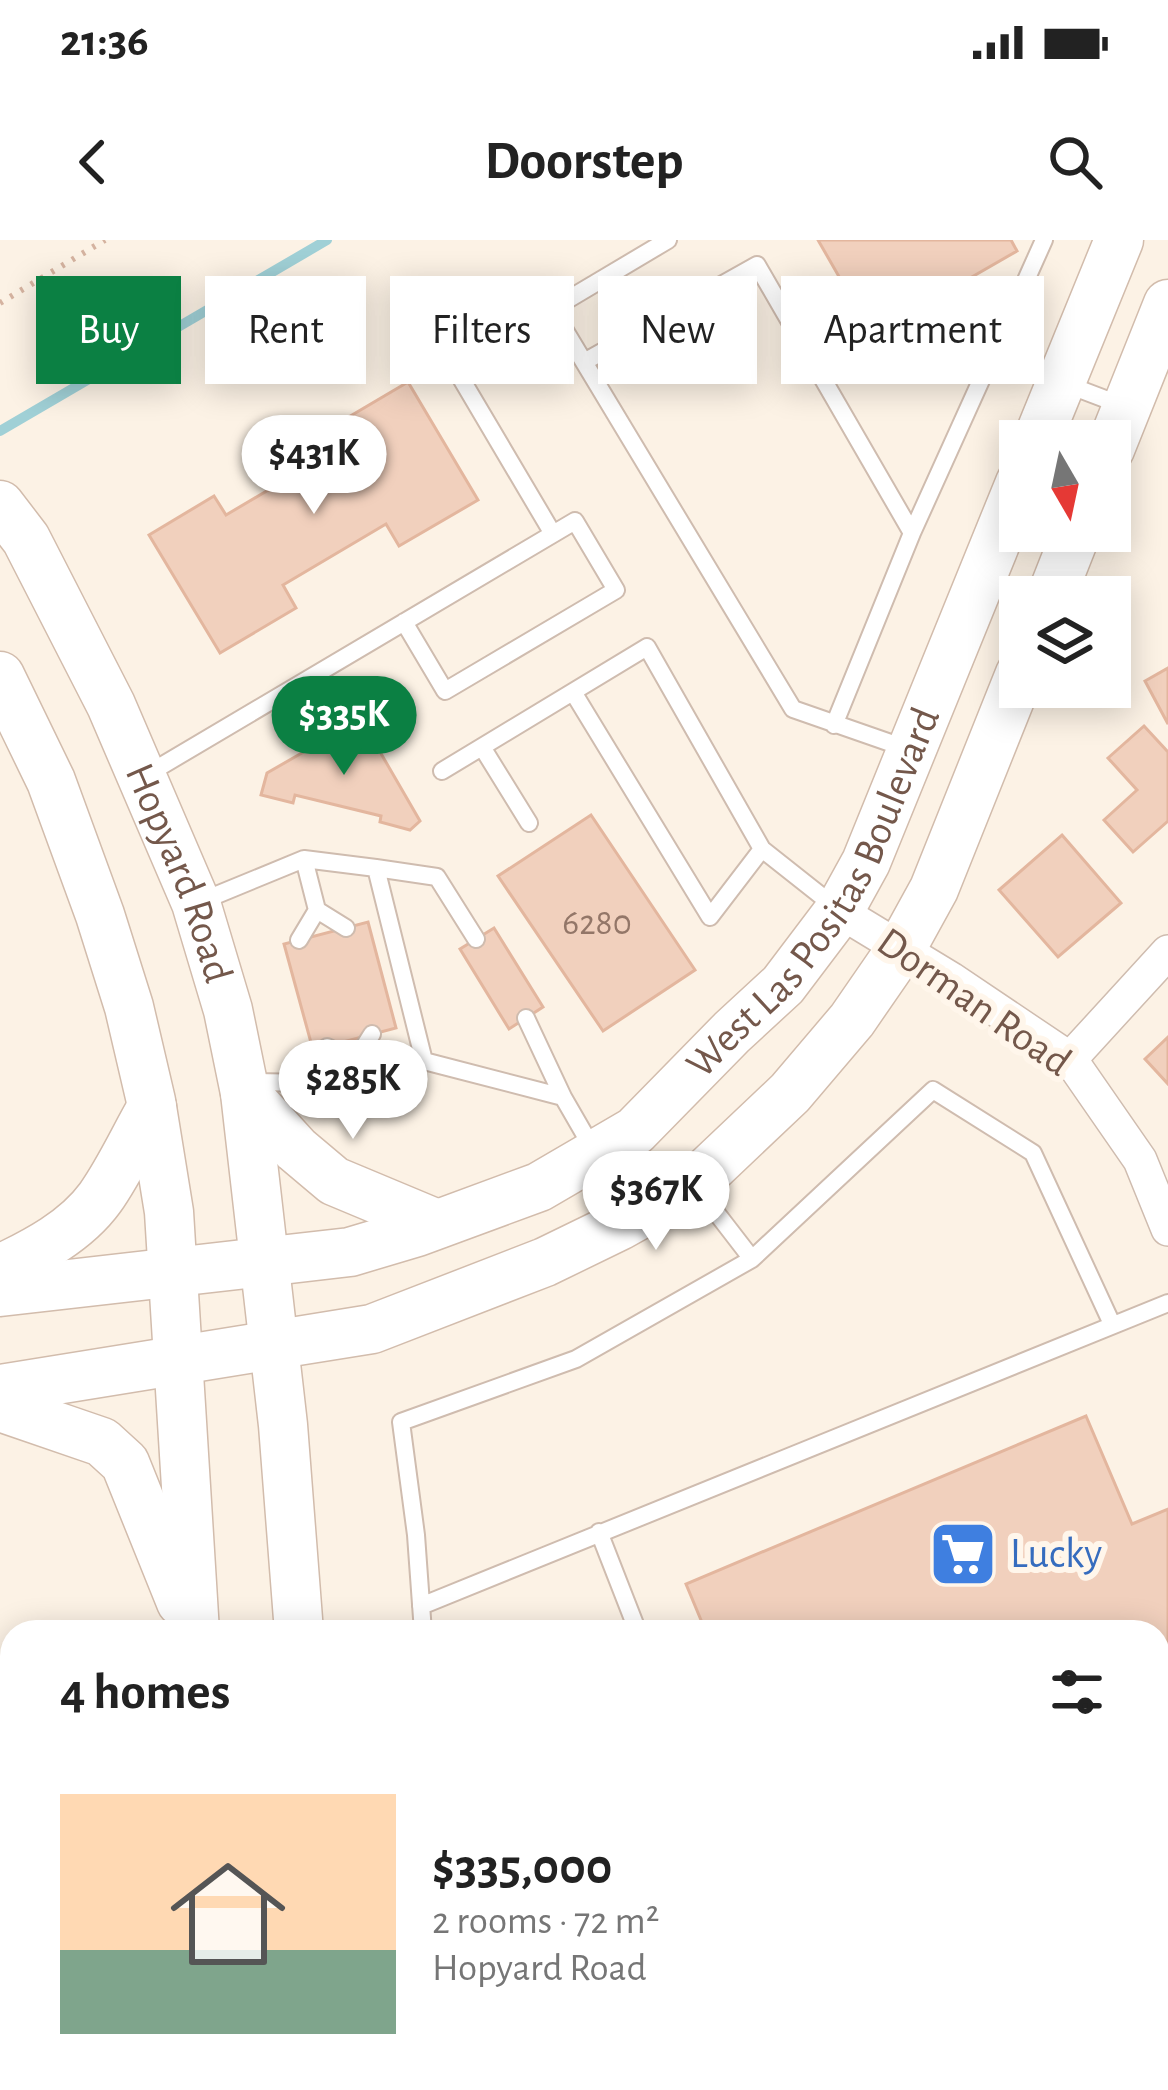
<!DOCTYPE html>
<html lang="en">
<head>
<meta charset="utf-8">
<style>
	:root { --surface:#fff; --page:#f6f6f6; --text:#222; --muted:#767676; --accent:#0b8043 }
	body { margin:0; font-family:"Alegreya Sans",sans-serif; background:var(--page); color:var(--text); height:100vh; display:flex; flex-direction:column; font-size:45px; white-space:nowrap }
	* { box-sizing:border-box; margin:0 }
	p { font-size:39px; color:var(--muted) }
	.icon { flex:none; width:66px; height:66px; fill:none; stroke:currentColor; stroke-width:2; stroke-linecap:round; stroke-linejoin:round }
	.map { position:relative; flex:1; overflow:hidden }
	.panel { position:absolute; left:0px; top:1380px; width:1170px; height:471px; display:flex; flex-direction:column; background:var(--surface); border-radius:36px 36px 0 0; box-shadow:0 6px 30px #0003 }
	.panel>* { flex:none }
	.hud { position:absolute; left:36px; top:36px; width:1098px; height:108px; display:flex; gap:24px }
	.needle { width:78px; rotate:171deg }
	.fabs { position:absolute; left:999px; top:180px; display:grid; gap:24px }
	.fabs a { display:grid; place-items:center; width:132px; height:132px; border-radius:0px; background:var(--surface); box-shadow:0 6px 30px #0003; font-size:60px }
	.price { position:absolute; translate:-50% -102px; padding:0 27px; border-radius:42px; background:#fff; color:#222; font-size:39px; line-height:78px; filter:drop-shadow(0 3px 6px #0008) }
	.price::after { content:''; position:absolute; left:50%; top:72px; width:36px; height:27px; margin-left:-18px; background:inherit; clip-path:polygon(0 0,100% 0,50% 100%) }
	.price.active { background:var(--accent); color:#fff }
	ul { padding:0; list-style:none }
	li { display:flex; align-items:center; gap:36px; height:300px; padding:0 60px }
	li span { display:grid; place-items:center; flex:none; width:336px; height:240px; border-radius:0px; color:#555 }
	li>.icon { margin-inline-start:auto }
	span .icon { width:144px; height:144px; fill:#fffc; stroke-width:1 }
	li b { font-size:51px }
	h2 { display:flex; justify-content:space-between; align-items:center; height:144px; padding:0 60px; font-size:51px }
	.tag { padding:0 42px; border-radius:0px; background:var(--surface); box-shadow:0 6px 30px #0003; font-size:42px; line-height:108px }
	.tag.active { background:var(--accent); color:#fff }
	.status { display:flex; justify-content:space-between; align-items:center; height:84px; padding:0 60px; background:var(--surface); direction:ltr }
	.status svg { height:33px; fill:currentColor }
	header { display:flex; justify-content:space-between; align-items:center; height:156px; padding:0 60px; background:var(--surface); font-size:54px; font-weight:600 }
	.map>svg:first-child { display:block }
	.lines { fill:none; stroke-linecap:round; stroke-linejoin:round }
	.stream { stroke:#a0d0d6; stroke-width:10 }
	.building { fill:#f1d0bd; stroke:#e3b69e; stroke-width:3 }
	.lane-casing { stroke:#cfbcaf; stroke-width:20 }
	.street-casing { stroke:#cfbcaf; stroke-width:36 }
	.secondary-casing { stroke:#d2bcac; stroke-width:51 }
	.path { stroke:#d5b3a0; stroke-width:6; stroke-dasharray:3 9; stroke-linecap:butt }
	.lane { stroke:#fff; stroke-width:16 }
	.street { stroke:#fff; stroke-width:33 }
	.secondary { stroke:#fff; stroke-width:48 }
	.labels { text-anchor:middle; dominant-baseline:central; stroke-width:12; stroke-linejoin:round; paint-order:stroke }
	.number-label { font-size:36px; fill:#937668 }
	.street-label { font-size:42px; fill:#74584b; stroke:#fff6eb }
	.shop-label { font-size:42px; fill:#366cbe; stroke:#fff6eb; text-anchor:start }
</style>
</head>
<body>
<div class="status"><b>21:36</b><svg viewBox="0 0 49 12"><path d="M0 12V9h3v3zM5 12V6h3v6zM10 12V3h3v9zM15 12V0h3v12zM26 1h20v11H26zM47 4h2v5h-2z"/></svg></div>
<header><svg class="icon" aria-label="back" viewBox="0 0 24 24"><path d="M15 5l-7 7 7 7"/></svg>Doorstep<svg class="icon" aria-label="search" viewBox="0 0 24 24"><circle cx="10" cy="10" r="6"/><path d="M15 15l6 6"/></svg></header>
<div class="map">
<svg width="1168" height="1850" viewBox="0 0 1168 1850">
	<rect width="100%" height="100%" fill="#fcf2e5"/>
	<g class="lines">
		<path class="stream" d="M0,191L327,0"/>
	</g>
	<path class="building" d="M818,0H1011L1017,11L911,72L895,46L857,68Z
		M408,142L478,260L399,306L386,284L283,345L296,368L220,413L149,295L214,256L226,275L341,207L330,188Z
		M1168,428V484L1145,441Z
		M361,479L420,581L410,590L380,582L381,576L295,555L293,563L261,555L267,533Z
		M1144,486L1168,512V581L1133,612L1104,580L1137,550L1108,518Z
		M591,575L695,730L603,791L498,636Z
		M1062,595L1121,663L1058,717L999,650Z
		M368,682L396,788L313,810L284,704Z
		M494,688L543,767L509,789L460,709Z
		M1168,797V844L1145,819Z
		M1086,1176L1132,1284L1168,1269V1437L1158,1441V1392H706L686,1344Z
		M1168,1520V1608L1158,1584V1524Z
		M1167,1770L1168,1850H1153L1150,1842L1127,1850H1109L1105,1839H1158V1773Z
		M486,1839H548L561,1850H500Z
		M993,1839H1077L1082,1850H998Z"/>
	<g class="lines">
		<g class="lane-casing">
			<path id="lane" d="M668,0L552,69L793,469L905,508
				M992,116L1044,0
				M584,122L757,25L912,293
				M459,135L553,294
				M573,452L710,677L762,609
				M834,485L912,293L992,116L1121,165
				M482,507L529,583
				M442,531L647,407L762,609L834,666
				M146,535L575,281L616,350L445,451L404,382
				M376,628L437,637L476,699
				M197,663L304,619L317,670L299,700
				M317,670L346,688
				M526,778L563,857
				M327,807L355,821L358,834
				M355,821L372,794
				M424,821L563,857L593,909
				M249,842L312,843L424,821L376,628L304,619
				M698,949L752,1019
				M599,1292L638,1392
				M421,1366L1168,1063
				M423,1392L416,1295L401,1182L576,1119L752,1019L933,850L1033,913L1112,1084
				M0,1436L12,1514
				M0,1711L12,1709
				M62,1839L63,1850"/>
		</g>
		<g class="street-casing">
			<path id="street" d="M839,671L951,739L1070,819L1140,920L1168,989
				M1070,819L1168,712
				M1158,1695L1168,1691
				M797,1850L823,1839"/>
		</g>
		<g class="secondary-casing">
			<g id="secondary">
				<path d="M1037,201L1119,0"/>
				<path d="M1110,209L1168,64"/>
				<path id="s1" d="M0,265L26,299L111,465L196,663L228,770L245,853L283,1185L299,1392"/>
				<path d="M1051,357L1077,291"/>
				<path d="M0,436L51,541L100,675L129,767L151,861L169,972L195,1392"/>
				<path d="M245,853L296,909L334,941L437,984"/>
				<path d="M0,1029C36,1012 76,991 100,958C120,930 135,896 152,867"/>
				<path id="s2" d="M0,1052L350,1012L417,992L539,947L635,891L732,792L783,745L839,671L866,622L1020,243"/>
				<path d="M0,1149L372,1089L545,1022L619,986L694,944L790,853L852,780L901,709L934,649L1020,434"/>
				<path d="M0,1167L102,1202L125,1223L181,1362"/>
				<path d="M236,1839L237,1850"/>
				<path d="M347,1839L348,1850"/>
			</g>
		</g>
		<path class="path" d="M0,63L105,0"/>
		<use href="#lane" class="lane"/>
		<use href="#street" class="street"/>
		<use href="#secondary" class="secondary"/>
	</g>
	<defs>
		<g id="supermarket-square" transform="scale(3.45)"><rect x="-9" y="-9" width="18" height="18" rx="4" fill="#3f7fe0" stroke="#fff6eb"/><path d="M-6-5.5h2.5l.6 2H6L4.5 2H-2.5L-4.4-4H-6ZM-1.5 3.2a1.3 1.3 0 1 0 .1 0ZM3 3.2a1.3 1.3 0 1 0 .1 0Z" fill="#fff"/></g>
	</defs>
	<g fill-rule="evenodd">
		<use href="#supermarket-square" x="963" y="1314"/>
	</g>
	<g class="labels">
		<g class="number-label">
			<text x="597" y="683">6280</text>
		</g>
		<g class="street-label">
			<text stroke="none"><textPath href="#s1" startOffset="411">Hopyard Road</textPath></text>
			<text stroke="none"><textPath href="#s2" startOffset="966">West Las Positas Boulevard</textPath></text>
			<text transform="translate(974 762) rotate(35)">Dorman Road</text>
		</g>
		<g class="shop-label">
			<text x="1010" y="1314">Lucky</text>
		</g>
	</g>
</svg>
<div class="fabs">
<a><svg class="needle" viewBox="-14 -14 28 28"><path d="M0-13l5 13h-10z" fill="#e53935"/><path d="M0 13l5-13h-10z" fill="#767676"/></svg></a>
<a><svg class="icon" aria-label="layers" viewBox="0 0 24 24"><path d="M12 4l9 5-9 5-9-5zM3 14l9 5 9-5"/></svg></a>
</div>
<b class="price" style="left:314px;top:277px">$431K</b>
<b class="price active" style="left:344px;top:538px">$335K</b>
<b class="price" style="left:353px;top:902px">$285K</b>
<b class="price" style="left:656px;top:1013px">$367K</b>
<div class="hud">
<a class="tag active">Buy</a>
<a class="tag">Rent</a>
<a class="tag">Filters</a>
<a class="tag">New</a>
<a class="tag">Apartment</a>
</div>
<section class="panel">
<h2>4 homes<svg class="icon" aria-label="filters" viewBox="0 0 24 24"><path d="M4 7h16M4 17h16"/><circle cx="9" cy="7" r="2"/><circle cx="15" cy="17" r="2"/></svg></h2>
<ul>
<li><span style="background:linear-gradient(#ffd9b3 65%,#7fa58c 0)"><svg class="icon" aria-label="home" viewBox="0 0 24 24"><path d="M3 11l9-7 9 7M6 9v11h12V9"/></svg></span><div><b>$335,000</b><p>2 rooms · 72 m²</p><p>Hopyard Road</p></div></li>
</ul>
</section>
</div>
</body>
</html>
